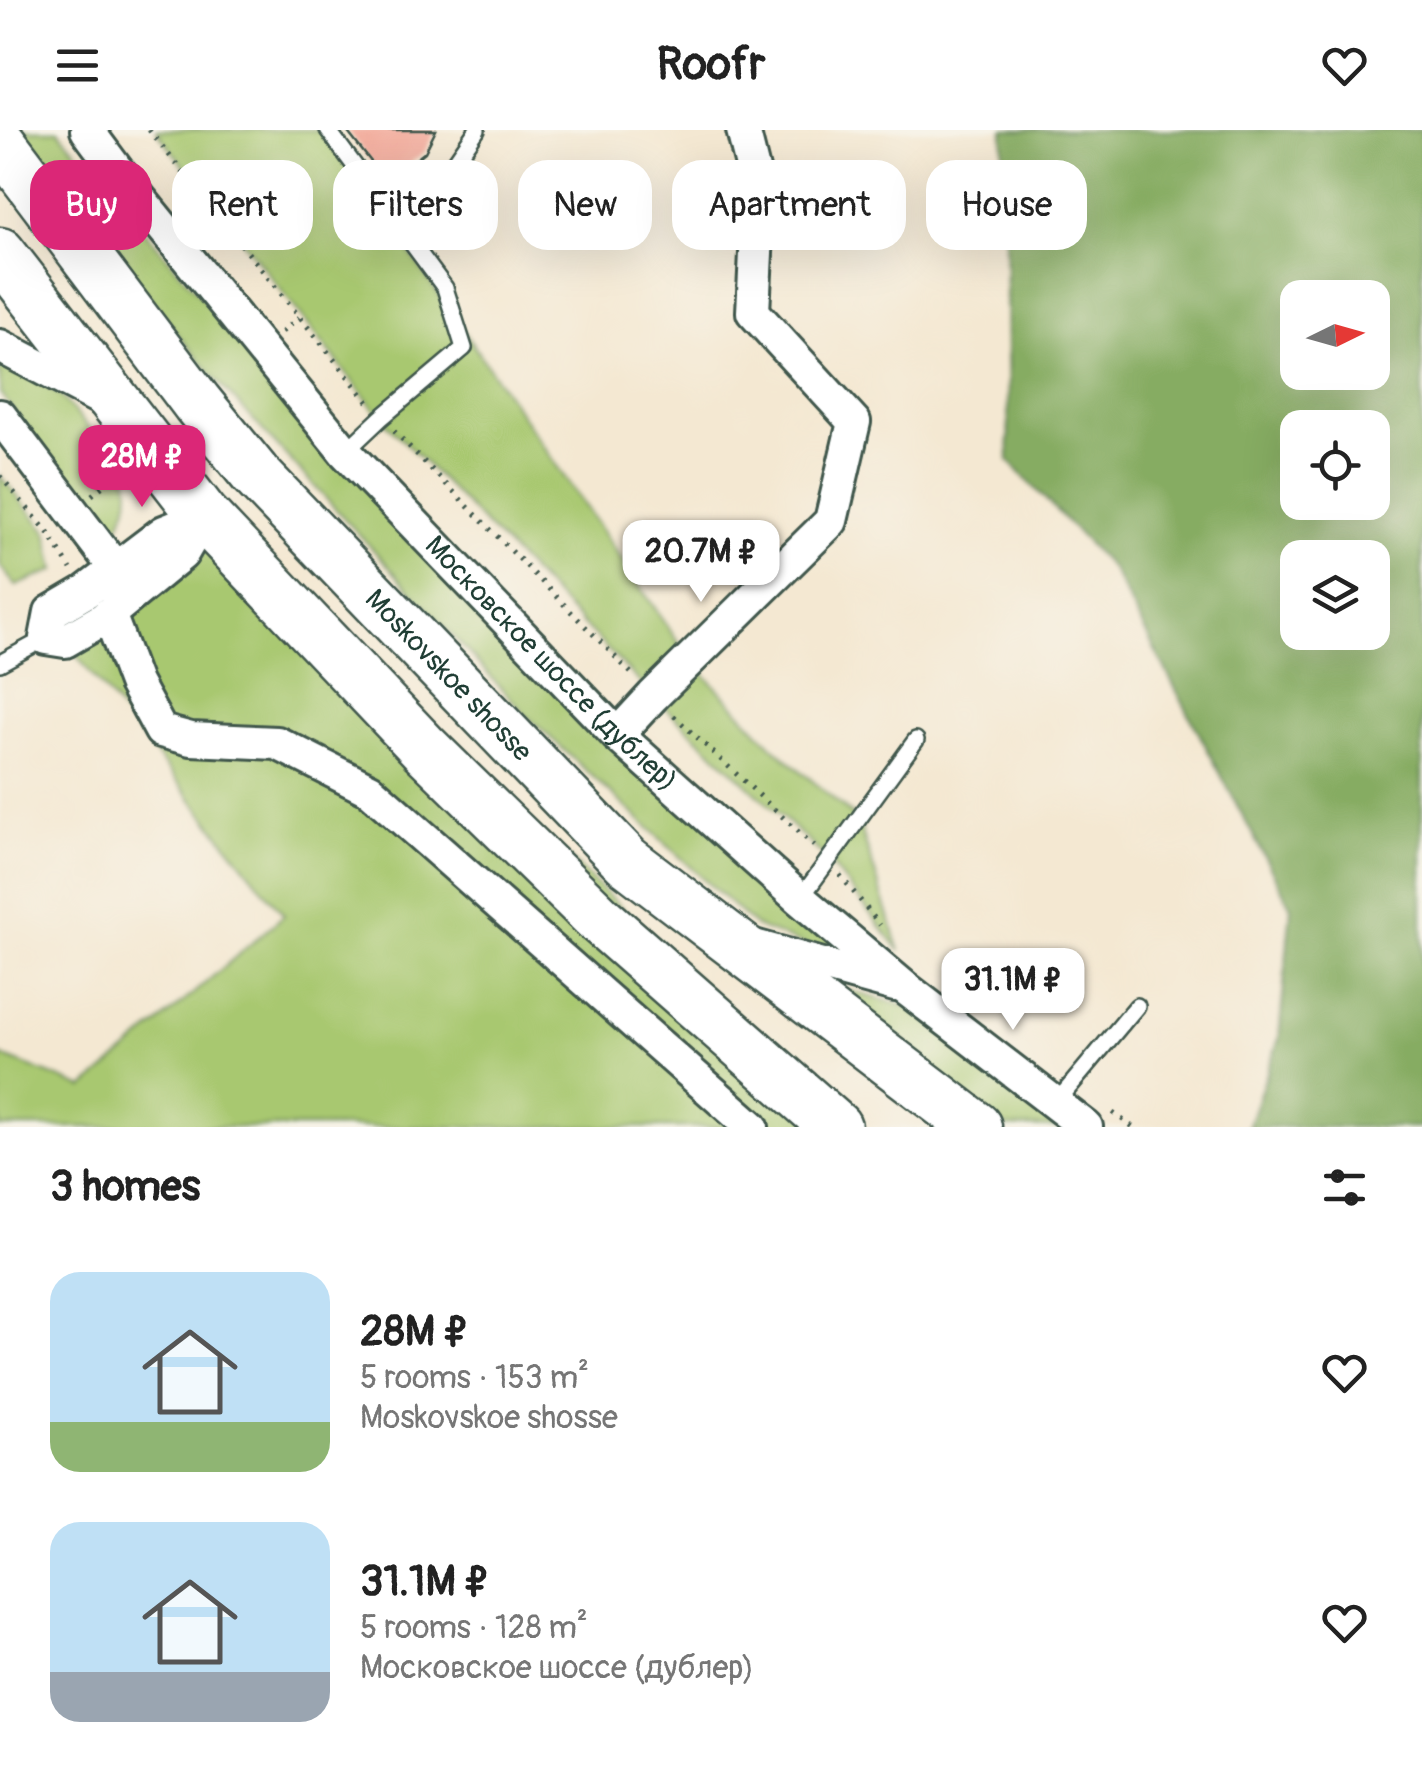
<!DOCTYPE html>
<html lang="en">
<head>
<meta charset="utf-8">
<style>
	:root { --surface:#fff; --page:#f2f2f2; --text:#222; --muted:#767676; --accent:#db2777 }
	body { margin:0; font-family:Pangolin,sans-serif; background:var(--page); color:var(--text); height:100vh; display:flex; flex-direction:column; font-size:38px; white-space:nowrap }
	* { box-sizing:border-box; margin:0 }
	p { font-size:32px; color:var(--muted) }
	.icon { flex:none; width:55px; height:55px; fill:none; stroke:currentColor; stroke-width:2; stroke-linecap:round; stroke-linejoin:round }
	.map { position:relative; height:997px; overflow:hidden }
	.panel { display:flex; flex-direction:column; background:var(--surface); flex:1 }
	.panel>* { flex:none }
	.top-card { position:absolute; left:30px; top:30px; width:1362px; height:90px; display:flex; gap:20px }
	.needle { width:65px; rotate:85deg }
	.controls { position:absolute; left:1280px; top:150px; display:grid; gap:20px }
	.controls a { display:grid; place-items:center; width:110px; height:110px; border-radius:20px; background:var(--surface); box-shadow:0 10px 40px #0002; font-size:50px }
	.price { position:absolute; translate:-50% -85px; padding:0 22px; border-radius:20px; background:#fff; color:#222; font-size:32px; line-height:65px; filter:drop-shadow(0 2px 5px #0008) }
	.price::after { content:''; position:absolute; left:50%; top:60px; width:30px; height:22px; margin-left:-15px; background:inherit; clip-path:polygon(0 0,100% 0,50% 100%) }
	.price.selected { background:var(--accent); color:#fff }
	ul { padding:0; list-style:none }
	li { display:flex; align-items:center; gap:30px; height:250px; padding:0 50px }
	li span { display:grid; place-items:center; flex:none; width:280px; height:200px; border-radius:30px; color:#555 }
	li>.icon { margin-inline-start:auto }
	span .icon { width:120px; height:120px; fill:#fffc; stroke-width:1 }
	li b { font-size:42px }
	h2 { display:flex; justify-content:space-between; align-items:center; height:120px; padding:0 50px; font-size:42px }
	.pill { padding:0 35px; border-radius:30px; background:var(--surface); box-shadow:0 10px 40px #0002; font-size:35px; line-height:90px }
	.pill.selected { background:var(--accent); color:#fff }
	header { display:flex; justify-content:space-between; align-items:center; height:130px; padding:0 50px; background:var(--surface); font-size:45px; font-weight:700 }
	.map>svg:first-child { display:block }
	.green { fill:#a8c86f; stroke:#648252; stroke-width:2.5 }
	.forest { fill:#86ac62; stroke:#52744b; stroke-width:2.5; fill-rule:evenodd }
	.building { fill:#f2a494 }
	.lines { fill:none; stroke-linecap:round; stroke-linejoin:round }
	.lane-casing { stroke:#3f574c; stroke-width:20 }
	.street-casing { stroke:#3f574c; stroke-width:38 }
	.primary-casing { stroke:#3f574c; stroke-width:55 }
	.path { stroke:#3f574c; stroke-width:5; stroke-dasharray:2.5 8; stroke-linecap:butt }
	.lane { stroke:#fff; stroke-width:15 }
	.street { stroke:#fff; stroke-width:32 }
	.primary { stroke:#fff; stroke-width:50 }
	.labels { text-anchor:middle; dominant-baseline:central; stroke-width:10; stroke-linejoin:round; paint-order:stroke }
	.street-label { font-size:28px; fill:#1f3d34; stroke:#f7f3e8 }
</style>
</head>
<body>
<header><svg class="icon" aria-label="menu" viewBox="0 0 24 24"><path d="M4 6h16M4 12h16M4 18h16"/></svg>Roofr<svg class="icon" aria-label="heart" viewBox="0 0 24 24"><path d="M12 20l-8-8c-3-5 5-10 8-4 3-6 11-1 8 4z"/></svg></header>
<div class="map">
<svg width="1422" height="997" viewBox="0 0 1422 997">
	<rect width="100%" height="100%" fill="#f7f3e8"/>
	<filter id="ink" filterUnits="userSpaceOnUse"><feTurbulence type="fractalNoise" baseFrequency=".01" numOctaves="2"/><feDisplacementMap in="SourceGraphic" scale="20" xChannelSelector="R" yChannelSelector="G"/><feConvolveMatrix kernelMatrix="1 2 1 2 8 2 1 2 1" color-interpolation-filters="sRGB"/></filter>
	<filter id="wash" filterUnits="userSpaceOnUse"><feTurbulence type="fractalNoise" baseFrequency=".0048" numOctaves="4" result="noise"/><feDisplacementMap in="SourceGraphic" scale="40" xChannelSelector="R" yChannelSelector="G"/><feGaussianBlur stdDeviation="2.25" result="paint"/><feColorMatrix in="noise" values="0 0 0 0 0 0 0 0 0 0 0 0 0 0 0 0 0 1.4 0 .05"/><feComposite in="paint" operator="in"/></filter>
	<g filter="url(#wash)">
		<rect width="100%" height="100%" fill="#f4e8d2"/>
		<path class="green" d="M22,0H58L314,298L858,835L755,796L527,586L220,254L180,207Z
			M156,0H325L690,529L773,617L858,690L900,821L828,730L653,566L381,288Z
			M0,227L59,264L126,342C134,366 125,390 109,408L0,263Z
			M0,346L47,401L55,440L16,456L0,436Z
			M204,386L855,997H0V925L84,958L284,785L65,511Z
			M816,852L909,877L1071,997H1006Z"/>
		<path class="forest" d="M1003,0H1422V997H1248L1279,909L1291,777L1112,439L1009,331ZM1298,168H1372V242H1298ZM1298,298H1372V372H1298ZM1298,428H1372V502H1298Z"/>
		<g id="blocks">
			<path class="building" d="M346,0H436L425,22L387,52Z"/>
		</g>
	</g>
	<g filter="url(#ink)">
		<use href="#blocks" fill-opacity="0" stroke="#3f574c" stroke-width="2.5"/>
		<g class="lines">
			<g class="lane-casing">
				<path id="lane" d="M328,0L445,158L464,218L381,288L345,322
					M406,103L477,0
					M0,533L46,508
					M800,769L916,610
					M1055,974L1137,876"/>
			</g>
			<g class="street-casing">
				<g id="street">
					<path id="s1" d="M87,0L119,43L345,322L617,605L800,769L904,857L1086,997"/>
					<path d="M0,216L107,272"/>
					<path d="M0,286L115,438"/>
					<path d="M204,386L182,424L103,489L65,511L46,508L51,482L85,462L164,402Z"/>
					<path d="M109,484L135,553L161,601L191,609L277,613L370,660L752,997"/>
					<path d="M617,605L653,566L831,391L854,292L753,182L759,64L743,0"/>
					<path d="M754,816L895,855"/>
				</g>
			</g>
			<g class="primary-casing">
				<g id="primary">
					<path id="s2" d="M0,12L197,273L255,344L627,731L976,997"/>
					<path d="M0,123L204,386L424,618L598,788L836,997"/>
				</g>
			</g>
			<path class="path" d="M149,0L370,274
				M282,202L299,187
				M394,301L634,546
				M0,346L47,401L71,439
				M92,365L122,340
				M674,586L816,718
				M840,745L880,795
				M1113,983L1133,997"/>
			<use href="#lane" class="lane"/>
			<use href="#street" class="street"/>
			<use href="#primary" class="primary"/>
		</g>
	</g>
	<g class="labels">
		<g class="street-label">
			<text stroke="none"><textPath href="#s1" startOffset="708">Московское шоссе (дублер)</textPath></text>
			<text stroke="none"><textPath href="#s2" startOffset="698">Moskovskoe shosse</textPath></text>
		</g>
	</g>
</svg>
<div class="controls">
<a><svg class="needle" viewBox="-14 -14 28 28"><path d="M0-13l5 13h-10z" fill="#e53935"/><path d="M0 13l5-13h-10z" fill="#767676"/></svg></a>
<a><svg class="icon" aria-label="locate" viewBox="0 0 24 24"><circle cx="12" cy="12" r="6"/><path d="M12 2v4M12 18v4M2 12h4M18 12h4"/></svg></a>
<a><svg class="icon" aria-label="layers" viewBox="0 0 24 24"><path d="M12 4l9 5-9 5-9-5zM3 14l9 5 9-5"/></svg></a>
</div>
<b class="price selected" style="left:142px;top:380px">28M ₽</b>
<b class="price" style="left:701px;top:475px">20.7M ₽</b>
<b class="price" style="left:1013px;top:903px">31.1M ₽</b>
<div class="top-card">
<a class="pill selected">Buy</a>
<a class="pill">Rent</a>
<a class="pill">Filters</a>
<a class="pill">New</a>
<a class="pill">Apartment</a>
<a class="pill">House</a>
</div>
</div>
<section class="panel">
<h2>3 homes<svg class="icon" aria-label="filters" viewBox="0 0 24 24"><path d="M4 7h16M4 17h16"/><circle cx="9" cy="7" r="2"/><circle cx="15" cy="17" r="2"/></svg></h2>
<ul>
<li><span style="background:linear-gradient(#bfe0f5 75%,#8fb573 0)"><svg class="icon" aria-label="home" viewBox="0 0 24 24"><path d="M3 11l9-7 9 7M6 9v11h12V9"/></svg></span><div><b>28M ₽</b><p>5 rooms · 153 m²</p><p>Moskovskoe shosse</p></div><svg class="icon" aria-label="heart" viewBox="0 0 24 24"><path d="M12 20l-8-8c-3-5 5-10 8-4 3-6 11-1 8 4z"/></svg></li>
<li><span style="background:linear-gradient(#bfe0f5 75%,#9aa5b1 0)"><svg class="icon" aria-label="home" viewBox="0 0 24 24"><path d="M3 11l9-7 9 7M6 9v11h12V9"/></svg></span><div><b>31.1M ₽</b><p>5 rooms · 128 m²</p><p>Московское шоссе (дублер)</p></div><svg class="icon" aria-label="heart" viewBox="0 0 24 24"><path d="M12 20l-8-8c-3-5 5-10 8-4 3-6 11-1 8 4z"/></svg></li>
</ul>
</section>
</body>
</html>
